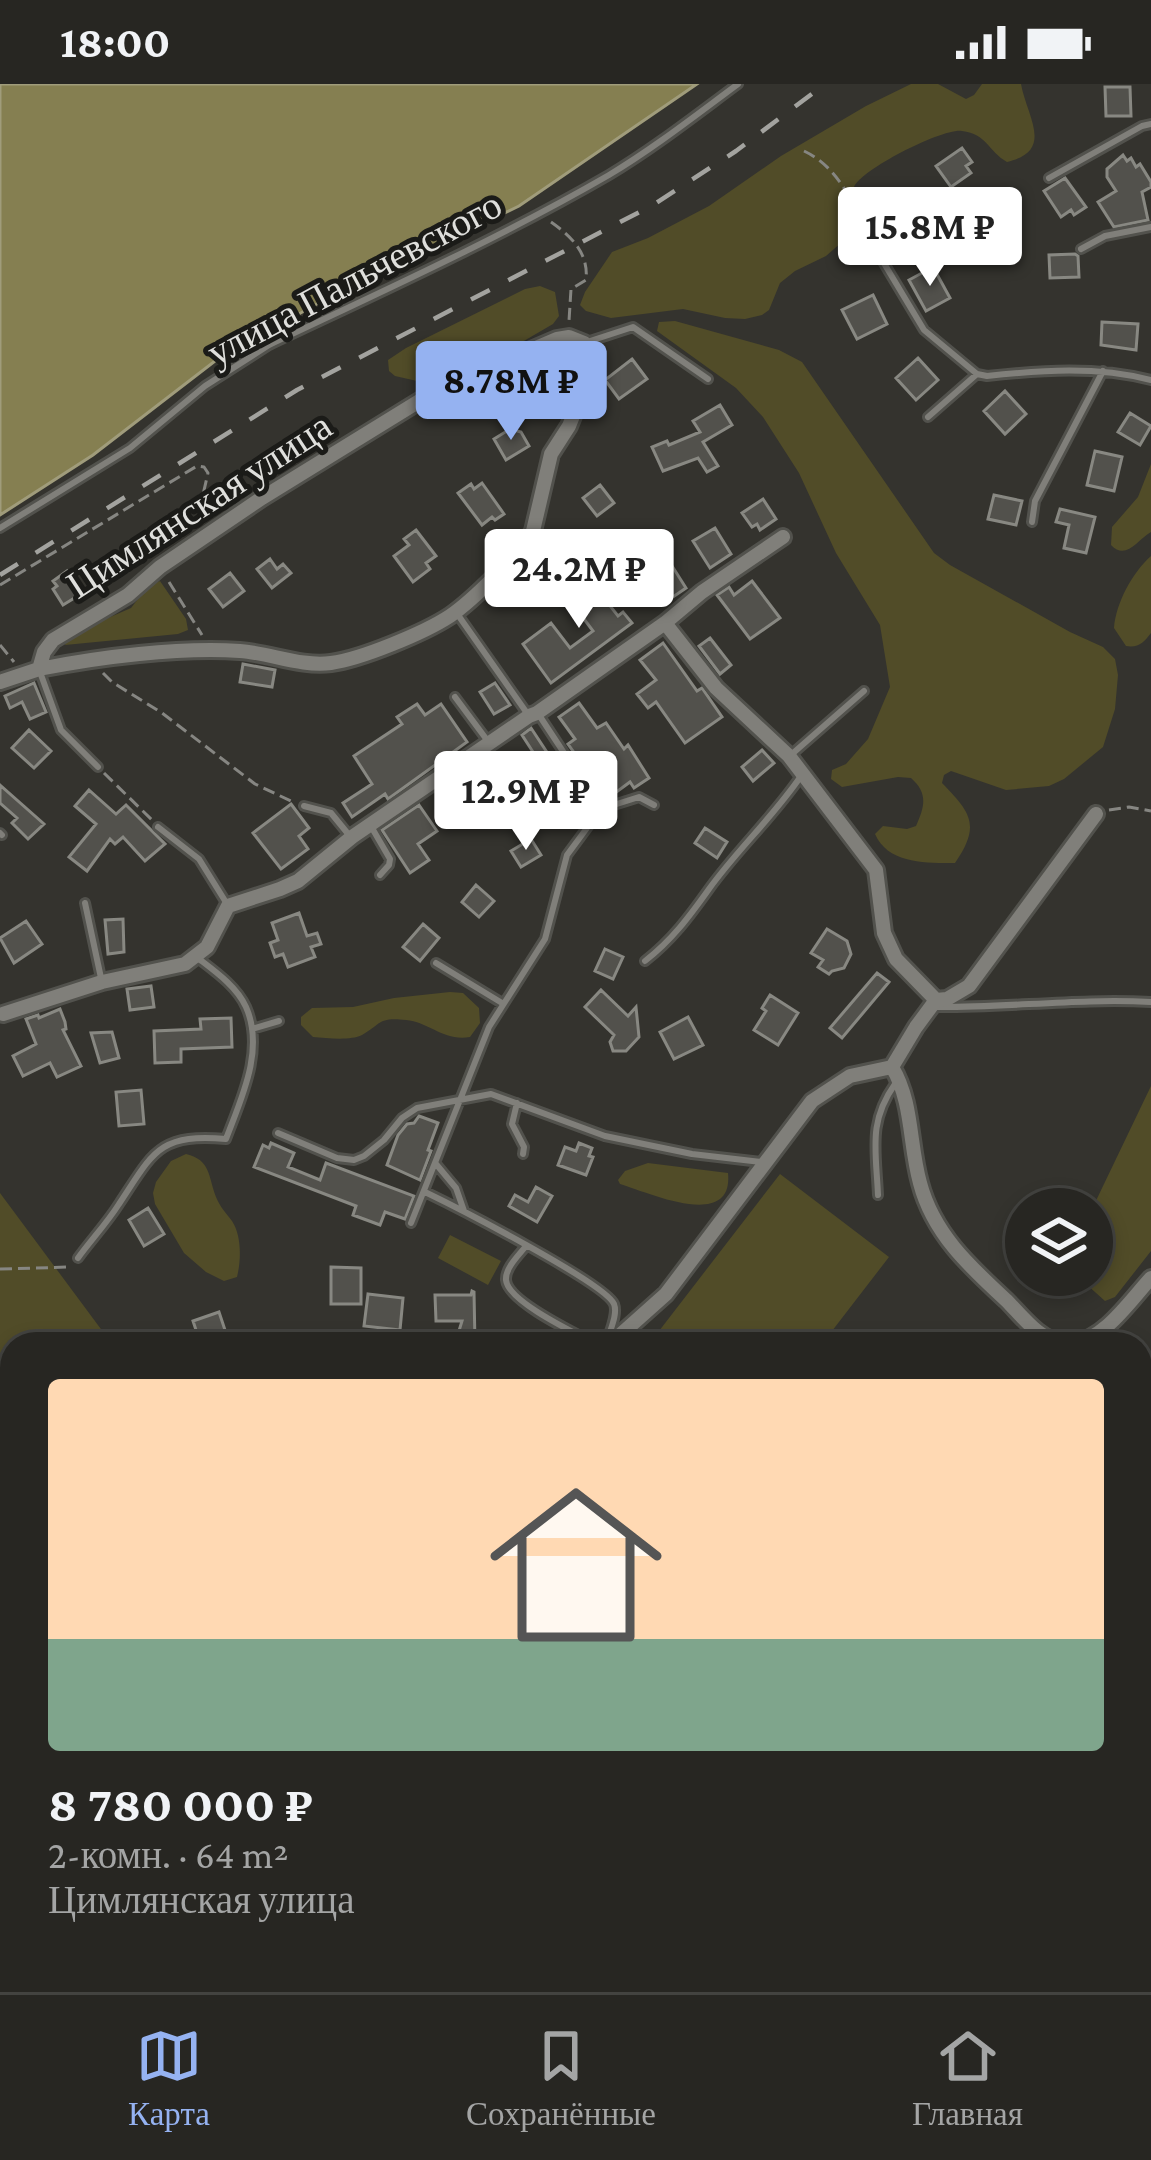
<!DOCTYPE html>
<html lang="ru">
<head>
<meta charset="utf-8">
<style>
	:root { --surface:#272622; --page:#2f2e2a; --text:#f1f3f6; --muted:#a4a5a5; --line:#434340; --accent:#95b2f1 }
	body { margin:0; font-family:"Crimson Pro",serif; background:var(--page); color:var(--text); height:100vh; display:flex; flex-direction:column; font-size:45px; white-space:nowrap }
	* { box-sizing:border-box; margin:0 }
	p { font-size:39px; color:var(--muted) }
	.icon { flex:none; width:66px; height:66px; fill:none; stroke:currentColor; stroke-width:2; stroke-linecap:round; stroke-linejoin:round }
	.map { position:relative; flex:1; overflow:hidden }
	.side { position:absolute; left:0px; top:1248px; width:1152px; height:660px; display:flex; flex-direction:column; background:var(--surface); border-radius:36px 36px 0 0; box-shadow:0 6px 18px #0003,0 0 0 3px var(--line) }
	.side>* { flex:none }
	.tools { position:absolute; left:1005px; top:1104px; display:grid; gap:24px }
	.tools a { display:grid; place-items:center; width:108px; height:108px; border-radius:50%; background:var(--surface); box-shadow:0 6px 18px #0003,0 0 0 3px var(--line); font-size:60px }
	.price { position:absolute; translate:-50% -102px; padding:0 27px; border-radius:12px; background:#fff; color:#222; font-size:39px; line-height:78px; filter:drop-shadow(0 3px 6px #0008) }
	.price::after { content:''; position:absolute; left:50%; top:72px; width:36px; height:27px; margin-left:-18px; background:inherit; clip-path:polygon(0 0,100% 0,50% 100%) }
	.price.active { background:var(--accent); color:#111 }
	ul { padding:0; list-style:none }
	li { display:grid; align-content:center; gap:24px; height:636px; padding:0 48px }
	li+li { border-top:3px solid var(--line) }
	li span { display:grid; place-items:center; height:372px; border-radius:12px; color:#555 }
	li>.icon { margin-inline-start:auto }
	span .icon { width:216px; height:216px; fill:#fffc; stroke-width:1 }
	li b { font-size:51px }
	.status { display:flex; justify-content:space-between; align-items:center; height:84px; padding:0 60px; background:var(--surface); direction:ltr }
	.status svg { height:33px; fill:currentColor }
	.tab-bar { display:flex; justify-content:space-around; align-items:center; height:168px; border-top:3px solid var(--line); background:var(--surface); font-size:33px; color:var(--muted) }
	.tab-bar a { display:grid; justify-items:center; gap:6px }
	.tab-bar .active { color:var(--accent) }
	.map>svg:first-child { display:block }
	.green { fill:#514c28 }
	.water { fill:#857f51; stroke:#a09c7b; stroke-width:3 }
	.building { fill:#52514c; stroke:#888882; stroke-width:3 }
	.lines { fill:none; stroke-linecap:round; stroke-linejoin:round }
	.service-casing { stroke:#52524d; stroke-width:12 }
	.minor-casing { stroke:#52524d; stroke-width:20 }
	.path { stroke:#868682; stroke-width:3; stroke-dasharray:12 6; stroke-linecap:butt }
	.service { stroke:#807f7a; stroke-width:6 }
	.minor { stroke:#807f7a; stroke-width:14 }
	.rail { stroke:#a3a39f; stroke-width:4.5; stroke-dasharray:21 21; stroke-linecap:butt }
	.labels { text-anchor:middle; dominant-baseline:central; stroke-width:10; stroke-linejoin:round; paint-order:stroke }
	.street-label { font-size:39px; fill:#dfdfdc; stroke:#1b1b18 }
</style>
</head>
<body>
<div class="status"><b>18:00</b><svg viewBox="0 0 49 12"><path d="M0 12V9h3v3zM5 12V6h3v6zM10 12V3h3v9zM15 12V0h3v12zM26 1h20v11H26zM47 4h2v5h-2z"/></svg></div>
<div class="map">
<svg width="1151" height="1908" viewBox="0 0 1151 1908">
	<rect width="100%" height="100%" fill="#34332e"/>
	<path class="green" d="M911,0H938L966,15L974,11L982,0H1021C1027,33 1055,67 1007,78C988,67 987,50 962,47C943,44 862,85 854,103C852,109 852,141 850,151L826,172L795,187L780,199L769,226L762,231L745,235L725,234L683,225L611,234L586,227L580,221L585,208L612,168L648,154L709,122L781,72L866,22Z
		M540,202L555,208L559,232L553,240L476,285L417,297L395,292L389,287L388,276L406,264L525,205Z
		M675,237L779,266L802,278L934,469L950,481L1070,548L1103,563L1115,575L1118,591L1115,625L1103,663L1064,695L1049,702L1006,706L951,687L944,691L942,699C971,729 981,741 955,779C926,779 888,780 875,750L883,742L907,745L916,742C925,722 928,709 911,694L898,693L842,703L831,695L832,686L846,680L868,655L890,603L880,541L836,469L799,389L763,333L736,304L657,247L659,238Z
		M1151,380V448C1137,456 1126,477 1111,461L1112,443L1138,413Z
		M1151,472V549C1144,558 1139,564 1126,562L1114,544C1116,519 1132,489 1151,472Z
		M160,497L186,535L188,546L178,550L65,561L69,551L131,524L148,502Z
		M450,908L463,909L479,924L480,939L470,953C445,958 429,938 406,936C377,933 382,940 362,951C350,957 327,954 313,953L301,941V933L312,924L353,923L394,914Z
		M1151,1002V1167L1115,1213L1105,1217L1076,1191H1092V1125Z
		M186,1070C211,1076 208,1092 216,1113C220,1123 226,1129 232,1137C242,1152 241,1177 237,1193L224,1197L206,1188L184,1169L155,1120L153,1109L156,1098L171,1077Z
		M648,1079L728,1089C734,1148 647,1108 620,1100L618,1096L625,1087Z
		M780,1090L889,1173L822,1260H649Z
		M0,1109L112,1260H12V1560L0,1548Z
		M450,1151L501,1177L488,1201L438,1174Z
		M1140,1546L1151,1549V1908H129L130,1896H1140Z"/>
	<path class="water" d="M0,0H697L519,122L322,217L215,277L93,371L0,431Z"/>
	<path class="building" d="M1105,3H1130L1131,32H1106Z
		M962,64L972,78L966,82L971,89L951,103L936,82Z
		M1123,71L1127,77L1131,74L1136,83L1140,80L1151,98V103L1142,108L1148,136L1114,143L1098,118L1116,107L1107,93V85Z
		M1065,94L1086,123L1074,131L1071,126L1061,133L1044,107Z
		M981,119L1001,148L982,162L962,133Z
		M1075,170L1078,172L1079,193L1050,194L1049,171Z
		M933,183L950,214L926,227L909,196Z
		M873,211L887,240L857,255L842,226Z
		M1102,238L1138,240L1136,266L1101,261Z
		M918,274L938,296L916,316L896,294Z
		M632,275L647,295L619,315L605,296Z
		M1005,307L1026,330L1005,350L984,327Z
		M720,321L732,341L703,358L718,382L707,388L698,374L663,387L652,363L667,357L669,361L700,348L693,337Z
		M1130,329L1151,342L1140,361L1118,348Z
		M510,345L521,348L529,362L506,376L494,355Z
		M1095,367L1122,373L1114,407L1087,401Z
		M482,399L504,430L495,436L492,433L482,441L458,409L471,400L474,405Z
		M600,401L614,419L597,432L583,414Z
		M994,411L1022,417L1016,441L988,435Z
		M763,415L776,435L760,446L757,440L752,443L742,429Z
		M1060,425L1095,433L1086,469L1064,464L1069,441L1056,438Z
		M715,444L731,470L710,484L693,457Z
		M416,446L436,472L426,479L430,485L413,498L394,472L409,461L404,455Z
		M667,474L686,504L667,517L647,489Z
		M270,475L277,485L283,480L291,489L272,504L257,485Z
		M67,487L81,510L63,521L53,505L57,502L53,497Z
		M230,489L244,507L223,523L209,505Z
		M588,493L620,500L603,513L618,532L623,528L632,539L551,599L523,560L551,539L570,564L593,547L581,531L588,526L572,506Z
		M752,497L780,534L750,555L717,511L729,503L734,511Z
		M710,554L731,581L720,590L699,562Z
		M663,559L697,607L702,604L722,633L685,659L656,618L648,624L637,610L656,596L640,576Z
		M243,580L275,586L272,603L240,598Z
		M34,599L46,628L30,635L22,618L10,624L5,612Z
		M495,599L510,621L494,630L480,608Z
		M579,619L597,644L606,639L624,665L628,661L649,694L634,704L630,698L607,715L568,660L575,655L559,633Z
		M417,620L425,631L441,620L467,658L388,715L385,710L352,733L343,719L372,700L354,672L402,640L397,633Z
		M531,644L554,679L524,702L511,682L533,668L522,651Z
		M29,646L51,667L34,684L12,664Z
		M762,666L774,679L753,697L742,683Z
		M0,701L44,740L28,755L12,739L17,734L0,719Z
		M89,706L116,730L126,721L165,760L145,777L123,753L115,760L110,755L87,787L69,773L96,740L75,722Z
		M291,720L309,744L299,752L308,765L281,785L253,749Z
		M419,721L437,747L418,760L429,776L410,789L382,746Z
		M705,744L727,758L717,774L695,759Z
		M531,755L541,771L521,783L511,767Z
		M476,801L494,817L479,833L462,818Z
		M299,829L307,852L317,849L321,860L311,863L315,873L288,883L283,870L275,873L270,859L278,856L272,839Z
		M123,835L124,868L108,870L105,836Z
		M26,837L42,860L14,879L0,854Z
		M423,840L439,854L420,877L403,863Z
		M827,845L847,857L851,870L844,884L832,887L829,890L818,883L823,876L811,869Z
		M605,865L623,873L613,895L595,887Z
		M877,889L889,898L842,954L830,944Z
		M151,902L154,923L130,926L127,905Z
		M601,906L628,932L636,923L639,953L626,967H613L610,958L614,951L585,923Z
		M770,911L798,929L778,961L754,946L766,927L762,924Z
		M60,925L65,938L66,945L63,946L81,982L57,993L50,979L23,992L13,972L36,960L26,935L38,931L39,934Z
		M688,933L703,961L674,975L660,948Z
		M231,934L232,963L181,965V978L155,979L154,947L201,945L200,935Z
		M112,948L119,974L100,979L91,949Z
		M141,1006L144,1040L119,1042L116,1008Z
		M419,1032L438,1039L428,1066L431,1067L420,1096L387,1081L398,1051L407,1040L414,1039Z
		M271,1059L294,1069L288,1083L320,1096L326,1079L414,1112L405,1135L385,1128L380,1141L353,1131L356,1122L254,1083L263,1061L269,1064Z
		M579,1059L592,1064L589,1072L593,1073L586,1091L558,1081L565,1063L576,1067Z
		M536,1103L552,1112L537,1138L509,1122L515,1111L528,1118Z
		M148,1124L164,1150L144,1162L129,1136Z
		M331,1183L361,1184V1220H331Z
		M472,1207L474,1208L475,1260H455L462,1237H436L435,1211H471Z
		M368,1210L403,1214L400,1246L364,1242Z
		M219,1228L226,1249L200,1258L193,1237Z
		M0,1831H12V1897H0Z"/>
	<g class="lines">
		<g class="service-casing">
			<path id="service" d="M1049,94L1142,42L1151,40
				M1081,165L1105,152L1151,143
				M882,176L924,246L977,290L987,292C1042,286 1097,282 1151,296
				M587,258L633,243L708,295
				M928,333L977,290
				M1032,438L1035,417L1103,287
				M0,444L130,364L205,302L269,261C383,207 500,154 609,91C654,64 696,31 738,0
				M493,500C515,495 530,483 553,485
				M458,531L529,632
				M40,588L61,646L98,683
				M455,613L487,656
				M792,670L864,607
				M304,722L331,729L349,751
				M601,725L639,713L654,721
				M158,743L199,775L227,820
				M372,744L390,775L389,781L380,791
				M0,749L2,751
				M85,819L101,894
				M645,877C672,856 689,833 709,805C737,766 773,733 801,692
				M436,879L502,919
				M933,923C1006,924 1078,914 1151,918
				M252,945L279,937
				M517,1019L512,1040L524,1063L523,1070
				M278,1049L337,1074L354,1076L364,1072L384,1056L402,1034L417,1024L491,1010L605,1052L692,1070L761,1078
				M436,1080L456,1104L464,1127
				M425,1108C454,1122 605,1199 614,1220C618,1230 610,1246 607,1257
				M878,1111C876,1066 868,1038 895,1000
				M411,1139L489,943L545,855L567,771L601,725L539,631
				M526,1162C519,1171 505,1184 506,1196C508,1218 577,1250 596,1260
				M78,1174C91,1156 107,1139 119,1120C153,1069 158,1049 226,1055C241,1015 265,966 246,923C237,903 216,888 199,875
				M1140,1424L1151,1435
				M0,1570L12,1610
				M0,1647L12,1631"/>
		</g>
		<g class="minor-casing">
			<path id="minor" d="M665,539L716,604L789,672L876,786L884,849L896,875L936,916
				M0,598L39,585L44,568L53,556L128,511L160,483L262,414L421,316L495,290L529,267L557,255L569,253L584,259L590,290L569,342L551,370L533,447C521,469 472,517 450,532C424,549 361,575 331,579C301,583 270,569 240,567C178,563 100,573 39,585
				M3,930L102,898L185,880L207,863L228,822L280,805L298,797L352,753L529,632L537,629L665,539L702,508L783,453
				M892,983C913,1018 909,1060 920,1099C933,1149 969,1182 1006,1216C1023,1233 1039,1256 1064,1260
				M892,983L916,943L936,916L947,915L969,902L1096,730
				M610,1260L666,1210L812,1017L850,992L892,983
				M1072,1260C1105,1255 1129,1218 1151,1194"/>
		</g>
		<path class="path" d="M804,67C846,87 856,132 878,169
			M551,138C571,152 589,169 586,196L571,205L569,237
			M169,498L202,551
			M0,501L197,382L204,383L208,389L196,441
			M0,561L14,578
			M103,589L112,598L162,629L255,700L293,718
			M104,689L153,737
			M1109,726L1129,723L1151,727
			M0,1185L70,1183
			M0,1359L12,1353"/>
		<use href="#service" class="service"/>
		<use href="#minor" class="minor"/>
		<path class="rail" d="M0,491L297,306L653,121L736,67L825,0"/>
	</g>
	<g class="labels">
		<g class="street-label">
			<text transform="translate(354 194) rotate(-28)">улица Пальчевского</text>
			<text transform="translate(199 421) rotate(-33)">Цимлянская улица</text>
		</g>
	</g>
</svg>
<div class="tools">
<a><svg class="icon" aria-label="layers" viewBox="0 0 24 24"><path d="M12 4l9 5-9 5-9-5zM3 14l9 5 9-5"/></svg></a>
</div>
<b class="price" style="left:930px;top:205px">15.8M ₽</b>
<b class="price active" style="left:511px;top:359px">8.78M ₽</b>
<b class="price" style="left:579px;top:547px">24.2M ₽</b>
<b class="price" style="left:526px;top:769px">12.9M ₽</b>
<section class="side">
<ul>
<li><span style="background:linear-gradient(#ffd9b3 70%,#7fa58c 0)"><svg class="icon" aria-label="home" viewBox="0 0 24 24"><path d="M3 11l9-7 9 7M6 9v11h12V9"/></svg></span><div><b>8 780 000 ₽</b><p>2-комн. · 64 m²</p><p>Цимлянская улица</p></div></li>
</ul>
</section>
</div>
<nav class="tab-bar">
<a class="active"><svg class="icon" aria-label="map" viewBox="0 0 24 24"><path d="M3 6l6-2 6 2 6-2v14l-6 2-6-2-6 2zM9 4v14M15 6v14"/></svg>Карта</a>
<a><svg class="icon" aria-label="saved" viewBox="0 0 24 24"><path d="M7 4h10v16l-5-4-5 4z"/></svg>Сохранённые</a>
<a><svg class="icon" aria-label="home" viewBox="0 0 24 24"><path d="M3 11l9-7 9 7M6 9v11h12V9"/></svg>Главная</a>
</nav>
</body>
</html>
